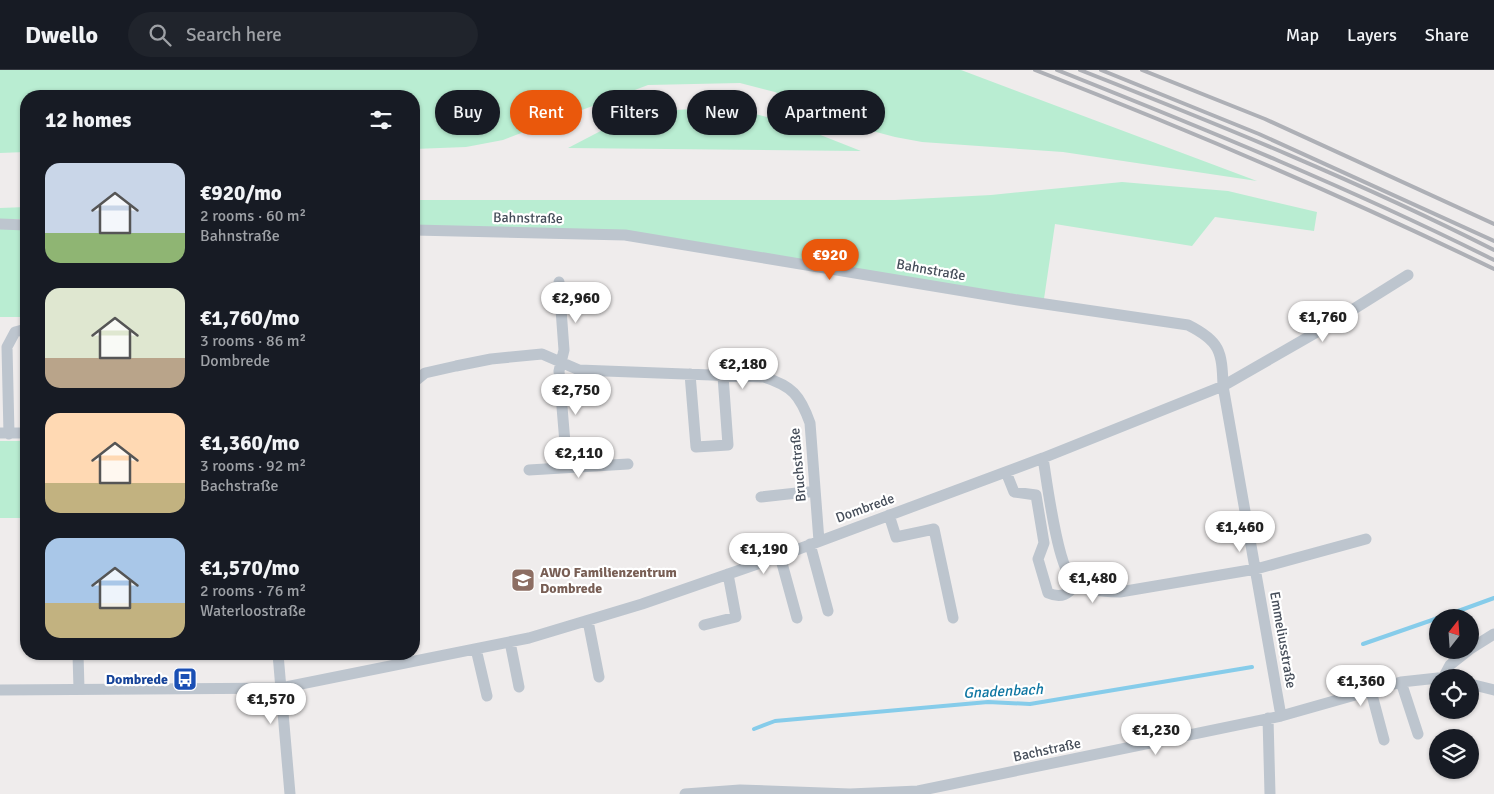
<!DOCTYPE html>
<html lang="en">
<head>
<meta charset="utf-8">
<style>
	:root { --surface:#171b24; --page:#20242c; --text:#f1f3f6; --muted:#9ea1a6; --line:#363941; --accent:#ea580c }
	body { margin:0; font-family:Signika,sans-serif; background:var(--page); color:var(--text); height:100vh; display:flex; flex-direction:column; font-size:19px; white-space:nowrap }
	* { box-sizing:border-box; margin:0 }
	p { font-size:16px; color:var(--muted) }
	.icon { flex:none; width:28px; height:28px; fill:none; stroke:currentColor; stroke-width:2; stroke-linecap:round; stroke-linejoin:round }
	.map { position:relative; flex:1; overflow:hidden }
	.sheet { position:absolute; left:20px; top:20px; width:400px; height:570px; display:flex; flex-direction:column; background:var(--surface); border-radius:20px; box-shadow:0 1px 4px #0004 }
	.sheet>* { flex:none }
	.banner { position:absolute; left:435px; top:20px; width:475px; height:45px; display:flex; gap:10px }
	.needle { width:32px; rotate:17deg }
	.fabs { position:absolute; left:1429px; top:539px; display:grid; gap:10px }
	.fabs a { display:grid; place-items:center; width:50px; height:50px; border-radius:50%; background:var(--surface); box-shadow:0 1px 4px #0004; font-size:25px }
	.price { position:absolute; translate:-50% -42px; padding:0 11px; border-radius:18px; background:#fff; color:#222; font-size:16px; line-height:32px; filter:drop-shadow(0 1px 2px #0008) }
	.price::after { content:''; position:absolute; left:50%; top:30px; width:15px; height:11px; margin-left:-8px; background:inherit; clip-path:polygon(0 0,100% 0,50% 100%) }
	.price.selected { background:var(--accent); color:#fff }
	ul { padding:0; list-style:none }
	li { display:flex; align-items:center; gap:15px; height:125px; padding:0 25px }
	li span { display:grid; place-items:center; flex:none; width:140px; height:100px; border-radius:15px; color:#555 }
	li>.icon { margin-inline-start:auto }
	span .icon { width:60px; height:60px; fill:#fffc; stroke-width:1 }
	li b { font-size:21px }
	h2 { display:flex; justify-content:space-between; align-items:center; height:60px; padding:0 25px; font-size:21px }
	.chip { padding:0 18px; border-radius:22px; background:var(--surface); box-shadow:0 1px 4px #0004; font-size:18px; line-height:45px }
	.chip.selected { background:var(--accent); color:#fff }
	header { display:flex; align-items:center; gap:30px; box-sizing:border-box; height:70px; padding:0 25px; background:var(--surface); border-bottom:1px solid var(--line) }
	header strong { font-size:24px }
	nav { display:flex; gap:28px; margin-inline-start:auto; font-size:18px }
	.search { width:350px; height:45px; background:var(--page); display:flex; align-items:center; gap:12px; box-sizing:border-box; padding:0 18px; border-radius:28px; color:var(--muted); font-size:19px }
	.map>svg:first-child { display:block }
	.green { fill:#b9edd2 }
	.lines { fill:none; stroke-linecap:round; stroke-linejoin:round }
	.stream { stroke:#86ccea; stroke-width:4 }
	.minor { stroke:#bdc5ce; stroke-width:11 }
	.rail { stroke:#aeb0b6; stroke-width:4 }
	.labels { text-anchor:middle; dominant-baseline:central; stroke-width:4.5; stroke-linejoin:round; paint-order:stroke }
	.street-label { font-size:14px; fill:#454d59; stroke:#fff }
	.education-label { font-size:14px; font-weight:bold; fill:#785e54; stroke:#fff; text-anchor:start }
	.transit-label { font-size:14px; font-weight:bold; fill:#164399; stroke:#fff; text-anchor:end }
	.water-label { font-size:15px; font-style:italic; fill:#0e76a2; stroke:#fff }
</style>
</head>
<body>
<header>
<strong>Dwello</strong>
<div class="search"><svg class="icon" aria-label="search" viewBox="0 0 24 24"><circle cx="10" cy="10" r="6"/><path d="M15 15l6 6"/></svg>Search here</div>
<nav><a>Map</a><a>Layers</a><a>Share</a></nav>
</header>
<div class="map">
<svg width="1494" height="724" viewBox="0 0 1494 724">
	<rect width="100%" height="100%" fill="#efecec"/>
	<path class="green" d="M0,0H961L1257,111L1063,82L922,72L895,67L861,58L775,22L740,13L648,15L503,70L466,77L414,79V26H26V82L0,83Z
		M694,39L743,41L790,53L861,81L568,78L616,53L656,41Z
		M1122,112L1228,121L1317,142L1314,161L1215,147L1192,176L1055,154L1044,229L625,165L414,159V130H895L991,125Z
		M26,137V149H0V138Z
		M0,159H26V247H0Z
		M0,371H26V448H0Z"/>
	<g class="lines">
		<path class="stream" d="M1439,548L1494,528
			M1363,574L1438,548
			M754,659L775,651L988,632L1030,634L1252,597"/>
		<path class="minor" d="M0,154L26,155
			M414,160L625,165L1018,230L1188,255C1220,271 1222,281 1223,316L1281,646
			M559,212L564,280L559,301L567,397
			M690,304L696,377L728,375L723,306
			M414,312L425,303L456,296L491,289L542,284L579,300L764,307C792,316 800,325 810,353L819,471
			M0,363H26
			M9,364L7,277L15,262L26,259
			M1043,388C1047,412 1057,493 1071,507C1085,521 1101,522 1120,522L1256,499L1366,469
			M529,400L628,394
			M1006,402L1014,422L1036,425L1044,473L1038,489L1048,523C1062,529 1068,524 1078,513
			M761,427L815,421
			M889,445L896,467L934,459L953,548
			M810,474L828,541
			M780,486L797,548
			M588,551L599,607
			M704,555L736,547L728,504
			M510,572L519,617
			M476,579L487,626
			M1470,579L1494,564
			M78,584L79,619
			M278,584L290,724
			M1443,608L1450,595L1469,580
			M1401,612L1418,664
			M1470,614L1494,620
			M0,620L281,618L529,568L642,534L780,486L1043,388L1223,316L1317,262L1408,205
			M1371,621L1384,670
			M1268,648L1270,724
			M685,724L740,720L850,724L918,721L1281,646L1401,612L1438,608"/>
		<path class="rail" d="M1035,0C1191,61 1344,126 1494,199
			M1057,0C1205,59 1352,119 1494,190
			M1080,0C1220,55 1360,112 1494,180
			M1101,0L1259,64L1494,171
			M1142,0L1265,49L1494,154"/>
	</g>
	<defs>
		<g id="school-square" transform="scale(1.25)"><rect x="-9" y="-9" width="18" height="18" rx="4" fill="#8d6e63" stroke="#fff"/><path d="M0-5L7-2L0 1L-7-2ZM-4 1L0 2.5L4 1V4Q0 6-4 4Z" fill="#fff"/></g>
		<g id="bus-square" transform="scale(1.25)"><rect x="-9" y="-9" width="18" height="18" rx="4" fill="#1a4fb4" stroke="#fff"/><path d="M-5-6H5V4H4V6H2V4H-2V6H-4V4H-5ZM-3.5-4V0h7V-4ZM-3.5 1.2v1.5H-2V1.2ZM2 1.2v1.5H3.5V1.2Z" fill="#fff"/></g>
	</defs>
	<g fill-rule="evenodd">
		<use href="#school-square" x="523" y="510"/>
		<use href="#bus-square" x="185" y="609"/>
	</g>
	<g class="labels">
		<g class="street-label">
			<text transform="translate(528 148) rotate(1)">Bahnstraße</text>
			<text transform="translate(931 200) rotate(10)">Bahnstraße</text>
			<text transform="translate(798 395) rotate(-95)">Bruchstraße</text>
			<text transform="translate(865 438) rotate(-20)">Dombrede</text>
			<text transform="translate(1283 570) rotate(80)">Emmeliusstraße</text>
			<text transform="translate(1047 680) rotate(-12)">Bachstraße</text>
		</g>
		<g class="education-label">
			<text x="540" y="502">AWO Familienzentrum<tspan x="540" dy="16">Dombrede</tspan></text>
		</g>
		<g class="transit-label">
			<text x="168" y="609">Dombrede</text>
		</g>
		<g class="water-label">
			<text transform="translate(1003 621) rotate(-3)">Gnadenbach</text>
		</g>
	</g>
</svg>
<div class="fabs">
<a><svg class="needle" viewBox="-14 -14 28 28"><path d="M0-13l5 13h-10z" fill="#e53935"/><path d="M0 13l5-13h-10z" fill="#9ea1a6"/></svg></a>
<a><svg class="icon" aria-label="locate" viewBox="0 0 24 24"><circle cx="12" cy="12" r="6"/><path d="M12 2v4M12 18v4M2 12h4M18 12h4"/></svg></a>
<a><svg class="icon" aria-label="layers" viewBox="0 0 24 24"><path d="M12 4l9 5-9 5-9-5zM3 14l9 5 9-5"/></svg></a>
</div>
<b class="price selected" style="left:830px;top:211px">€920</b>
<b class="price" style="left:576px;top:254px">€2,960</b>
<b class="price" style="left:1323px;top:273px">€1,760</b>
<b class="price" style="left:743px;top:320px">€2,180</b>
<b class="price" style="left:576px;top:346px">€2,750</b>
<b class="price" style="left:579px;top:409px">€2,110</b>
<b class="price" style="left:1240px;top:483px">€1,460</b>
<b class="price" style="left:764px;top:505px">€1,190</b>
<b class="price" style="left:1093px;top:534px">€1,480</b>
<b class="price" style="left:1361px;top:637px">€1,360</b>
<b class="price" style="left:271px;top:655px">€1,570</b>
<b class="price" style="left:1156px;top:686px">€1,230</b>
<div class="banner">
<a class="chip">Buy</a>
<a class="chip selected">Rent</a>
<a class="chip">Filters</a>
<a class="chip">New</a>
<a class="chip">Apartment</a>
</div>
<section class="sheet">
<h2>12 homes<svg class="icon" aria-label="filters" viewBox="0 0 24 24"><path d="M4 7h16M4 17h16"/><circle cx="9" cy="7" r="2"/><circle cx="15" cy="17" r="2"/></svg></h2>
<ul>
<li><span style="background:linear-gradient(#c9d6e8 70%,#8fb573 0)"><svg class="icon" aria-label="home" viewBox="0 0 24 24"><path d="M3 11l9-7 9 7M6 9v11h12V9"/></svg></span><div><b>€920/mo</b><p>2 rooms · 60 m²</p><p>Bahnstraße</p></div></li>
<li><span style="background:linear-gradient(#dfe7d0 70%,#b9a48a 0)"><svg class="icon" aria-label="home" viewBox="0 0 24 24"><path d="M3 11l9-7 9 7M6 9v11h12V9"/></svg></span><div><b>€1,760/mo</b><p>3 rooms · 86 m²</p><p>Dombrede</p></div></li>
<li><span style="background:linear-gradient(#ffd9b3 70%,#c2b280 0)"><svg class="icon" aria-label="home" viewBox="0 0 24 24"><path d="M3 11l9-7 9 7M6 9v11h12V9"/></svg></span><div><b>€1,360/mo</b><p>3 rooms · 92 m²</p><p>Bachstraße</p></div></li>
<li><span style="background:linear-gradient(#a9c7e8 65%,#c2b280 0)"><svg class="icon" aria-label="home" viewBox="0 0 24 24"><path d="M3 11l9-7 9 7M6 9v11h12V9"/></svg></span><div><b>€1,570/mo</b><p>2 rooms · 76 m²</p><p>Waterloostraße</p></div></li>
</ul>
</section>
</div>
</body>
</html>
